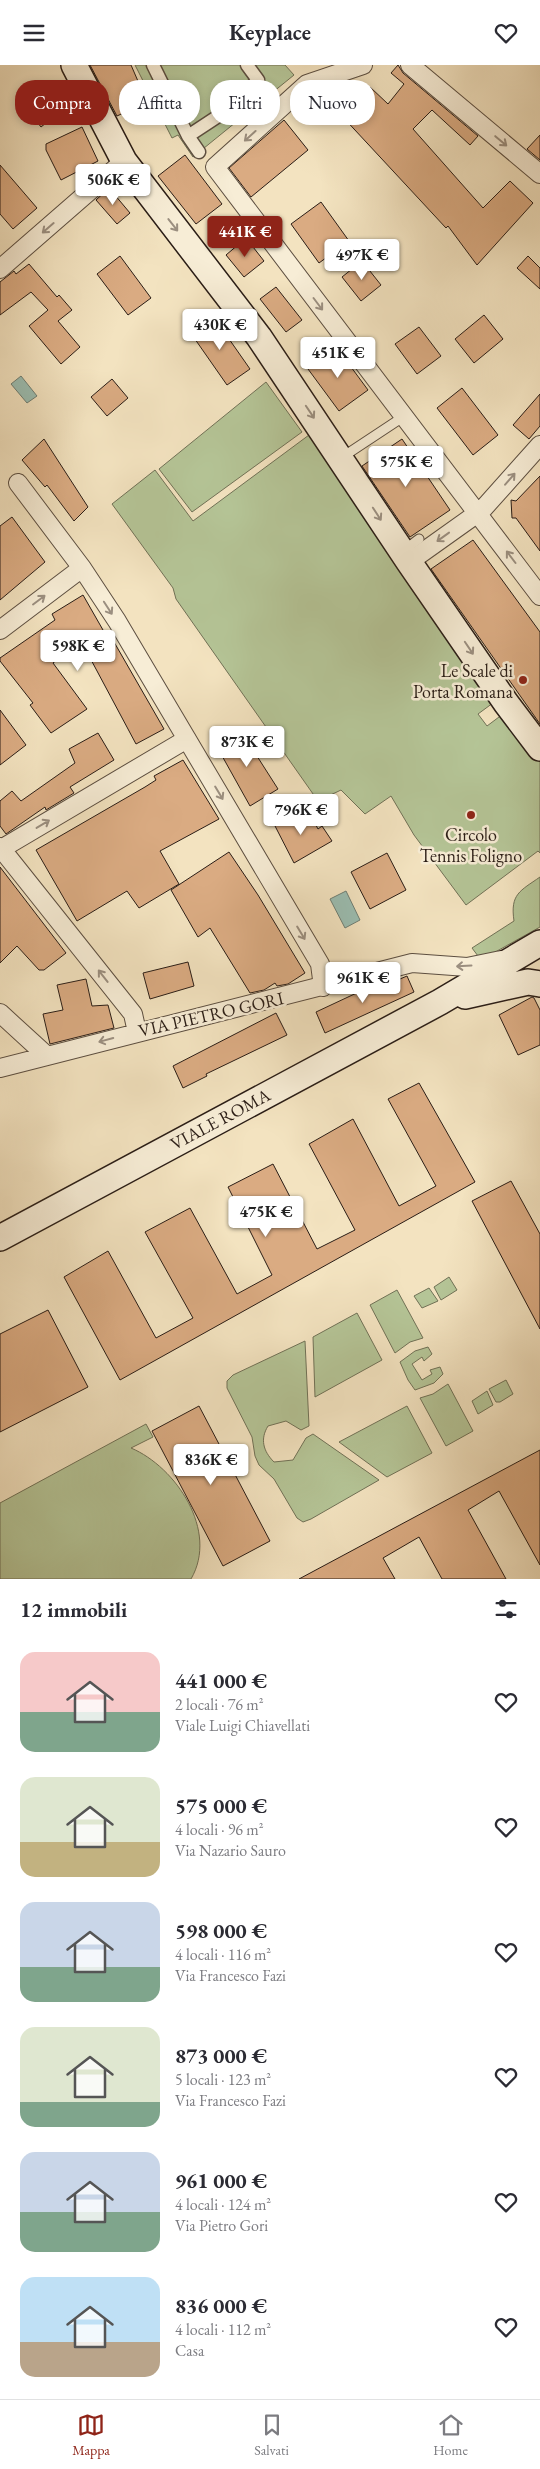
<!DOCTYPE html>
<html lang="it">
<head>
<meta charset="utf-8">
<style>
	:root { --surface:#fff; --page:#f2f2f3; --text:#2b2b33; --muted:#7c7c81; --line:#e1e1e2; --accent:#8f2418 }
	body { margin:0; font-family:"EB Garamond",serif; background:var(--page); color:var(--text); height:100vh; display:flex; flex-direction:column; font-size:19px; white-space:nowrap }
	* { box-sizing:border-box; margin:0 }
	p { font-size:16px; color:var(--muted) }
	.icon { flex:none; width:28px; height:28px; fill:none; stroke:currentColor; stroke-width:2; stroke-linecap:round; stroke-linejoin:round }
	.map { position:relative; height:1514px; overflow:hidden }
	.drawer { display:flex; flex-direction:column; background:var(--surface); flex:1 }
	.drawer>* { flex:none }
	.hud { position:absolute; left:15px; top:15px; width:510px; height:45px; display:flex; gap:10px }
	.price { position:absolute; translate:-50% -42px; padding:0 11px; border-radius:5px; background:#fff; color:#222; font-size:16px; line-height:32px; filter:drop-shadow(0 1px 2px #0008) }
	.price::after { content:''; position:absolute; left:50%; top:30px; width:15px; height:11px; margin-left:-8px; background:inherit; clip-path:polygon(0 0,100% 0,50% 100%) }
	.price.current { background:var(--accent); color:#fff }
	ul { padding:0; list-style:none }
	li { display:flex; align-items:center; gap:15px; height:125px; padding:0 20px }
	li span { display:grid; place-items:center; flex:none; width:140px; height:100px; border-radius:15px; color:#555 }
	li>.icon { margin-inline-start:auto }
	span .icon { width:60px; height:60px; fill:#fffc; stroke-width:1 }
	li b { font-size:21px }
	h2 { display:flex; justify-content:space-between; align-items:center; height:60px; padding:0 20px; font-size:21px }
	.tag { padding:0 18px; border-radius:20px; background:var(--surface); box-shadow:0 2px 8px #0003; font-size:18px; line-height:45px }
	.tag.current { background:var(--accent); color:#fff }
	header { display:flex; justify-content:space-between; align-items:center; height:65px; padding:0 20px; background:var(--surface); font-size:22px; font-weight:700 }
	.menu { display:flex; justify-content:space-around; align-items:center; height:70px; border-top:1px solid var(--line); background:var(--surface); font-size:14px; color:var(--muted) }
	.menu a { display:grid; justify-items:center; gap:2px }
	.menu .current { color:var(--accent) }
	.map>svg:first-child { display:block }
	.green { fill:#b5c597; stroke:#707156 }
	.water { fill:#9bbeb2; stroke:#6e7e74 }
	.building { fill:#daab82; stroke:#2a1d16 }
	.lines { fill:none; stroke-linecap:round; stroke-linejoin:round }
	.service-casing { stroke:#5c4e40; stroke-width:11 }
	.pedestrian-casing { stroke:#5c4e40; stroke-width:15 }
	.minor-casing { stroke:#5c4e40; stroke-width:20 }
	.secondary-casing { stroke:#2a1d16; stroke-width:28 }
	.service { stroke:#f7edd6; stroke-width:9 }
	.pedestrian { stroke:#f7edd6; stroke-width:12 }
	.minor { stroke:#f7edd6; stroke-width:18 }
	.secondary { stroke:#f7edd6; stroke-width:25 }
	.oneway { stroke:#9b8f80 }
	.poi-dot { fill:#8f2418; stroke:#f7edd6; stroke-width:2 }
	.labels { text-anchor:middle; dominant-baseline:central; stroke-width:5; stroke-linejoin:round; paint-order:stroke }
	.poi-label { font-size:18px; fill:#2a1d16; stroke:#f7edd6; text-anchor:end }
	.street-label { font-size:18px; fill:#2a1d16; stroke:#f7edd6 }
</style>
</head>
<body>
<header><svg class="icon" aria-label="menu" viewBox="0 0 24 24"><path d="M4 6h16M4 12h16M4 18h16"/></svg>Keyplace<svg class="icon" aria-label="heart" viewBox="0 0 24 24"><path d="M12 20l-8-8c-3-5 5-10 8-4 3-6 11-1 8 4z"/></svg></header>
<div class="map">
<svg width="540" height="1514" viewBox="0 0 540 1514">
	<rect width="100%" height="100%" fill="#f3e3c0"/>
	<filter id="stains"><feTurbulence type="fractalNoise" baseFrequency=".004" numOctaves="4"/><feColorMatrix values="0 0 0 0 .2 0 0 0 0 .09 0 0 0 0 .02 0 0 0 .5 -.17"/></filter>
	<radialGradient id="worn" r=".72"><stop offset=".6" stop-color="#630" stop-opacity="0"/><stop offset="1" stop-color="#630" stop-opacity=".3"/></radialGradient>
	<path class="green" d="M135,0H285L294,10L193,92L178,70L172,73Z
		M266,317L302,367L192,447L159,404Z
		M309,370L497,635L478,649L487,661L507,646L540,691V788L538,786L466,840L414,770L391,731L365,749L341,725L318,736L176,534L173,523L112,439L155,405L193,456Z
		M540,812V862L481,895L472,883L514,856C510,829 520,826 540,812Z
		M449,1212L457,1225L441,1235L434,1222Z
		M429,1223L438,1236L422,1243L414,1231Z
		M397,1225L423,1273L410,1277L395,1288L370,1240Z
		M357,1248L382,1295L315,1332L313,1272Z
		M305,1276L309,1361L301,1365L286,1356L268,1361C260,1374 263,1386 274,1397L293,1395L306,1373L313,1369L379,1415L311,1454L303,1457L297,1453L274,1414L259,1400L255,1391L252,1372L227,1323V1316L233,1310Z
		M428,1282L432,1289L424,1296L422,1292L412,1299L422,1315L432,1309L430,1305L440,1302L443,1309L434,1318L415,1325L408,1315L400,1297L415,1286Z
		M506,1315L513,1329L500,1337H496L489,1324Z
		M448,1319L473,1366L446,1381L420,1333L433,1329Z
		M487,1326L493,1340L478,1349L472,1336Z
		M407,1341L432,1388L387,1412L339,1377Z
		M146,1359L153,1372L131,1383C176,1402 219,1466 191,1514H0V1438Z"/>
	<path class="water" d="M21,311L37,331L27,338L11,319Z
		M346,826L360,855L345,863L330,834Z"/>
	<path class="building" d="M90,0H131L147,37L117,51Z
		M398,0L403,8L478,71L470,80L432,45L413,64L483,143L510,116L533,138L477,200L448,161L446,163L341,50L370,22L388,39L404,19L391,8Z
		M43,21L55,37L49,42L56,50L41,62L19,34L34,22L37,26Z
		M284,55L308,85L251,132L229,103Z
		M82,62L98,96L61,115L46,85V79Z
		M540,70V95L527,84Z
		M185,90L222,139L196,159L158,111Z
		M0,100L37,143L13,164L0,149Z
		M109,123L130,148L117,159L96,135Z
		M321,137L349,176L319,198L291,159Z
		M246,173L264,196L244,212L226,190Z
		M120,191L151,233L128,250L97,209Z
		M528,191L540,203V224L517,203Z
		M362,196L381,220L361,236L342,212Z
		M29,199L57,232L59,230L72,245L58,256L80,282L61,299L29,261L48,245L31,227L0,250V217L14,206L16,209Z
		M276,222L302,255L286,267L260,234Z
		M484,250L503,274L474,298L455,274Z
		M213,251L250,304L227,320L190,267Z
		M419,262L441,291L417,309L395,279Z
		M337,283L368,325L339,346L308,304Z
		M112,314L128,333L107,351L91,332Z
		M462,323L498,370L473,390L437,343Z
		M540,329V361L529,374L513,360Z
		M44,374L88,442L74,456L47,420L45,422L22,395Z
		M402,374L450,445L410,472L362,401Z
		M540,411V486L516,453H512L511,435L516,436Z
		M12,452L45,497L0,535V461Z
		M473,475L540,567V659L431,504Z
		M83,530L111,579L114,577L164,664L136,679L81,576L53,598L87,644L51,668L30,640L33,638L0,596V593L55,555L52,549Z
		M0,645L26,680L0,700Z
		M241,666L278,724L250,741L216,680Z
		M98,668L114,695L70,722L74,728L46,745L45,742L6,769L0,761V736L12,726L21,736L75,698L69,684Z
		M183,695L219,754L160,786L179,819L139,843L127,826L77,856L36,785L145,722L156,715L154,711Z
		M296,747L299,753L309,747L318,764L322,761L332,776L294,798L274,759Z
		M229,787L258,830L305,908L288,919L277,921L275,918L264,925L250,928L210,863L198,872L171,825Z
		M387,788L406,825L370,844L351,807Z
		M0,802L66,888L44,905H39L17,881L0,898Z
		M188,897L194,921L150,934L143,908Z
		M407,911L414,927L325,968L316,947L363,925L365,929Z
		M86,914L92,941L108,940L114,963L50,979L43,949L63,945L57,920Z
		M532,932L534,933L540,945V980L518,990L499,950Z
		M276,948L287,970L206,1009L207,1011L183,1023L173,1001Z
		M419,1018L475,1117L120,1315L64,1212L108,1186L156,1273L193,1253L145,1167L190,1143L237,1229L272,1210L228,1122L273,1099L317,1184L355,1165L309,1079L353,1054L399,1141L436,1121L388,1034Z
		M511,1116L540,1169V1264L472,1136Z
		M48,1245L88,1322L0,1367V1269Z
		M199,1341L270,1476L223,1501L152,1366Z
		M540,1385V1500L499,1426L468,1445L506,1514H442L419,1472L383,1493L395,1514H299Z"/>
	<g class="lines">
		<g class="service-casing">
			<path id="service" d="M341,393L403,352
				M403,486L419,474"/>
		</g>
		<g class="pedestrian-casing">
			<path id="pedestrian" d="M153,0L188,71L199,87
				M188,71L229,44L258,15L247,0"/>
		</g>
		<g class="minor-casing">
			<path id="minor" d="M363,0L307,19L215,102L540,531
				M410,0L540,109
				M0,204L124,96
				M18,418L82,503L117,556L320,899L323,922
				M409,497L482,445L540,380
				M0,565L82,503
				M0,782L133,949L137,967
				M1,784L187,674
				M0,948L47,991
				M0,1003L412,898L467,902L501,895"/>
		</g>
		<g class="secondary-casing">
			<path id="secondary" d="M74,0L124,96L259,272L409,497L506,638L540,683
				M465,931L528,917L540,919
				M0,1173L440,937L540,878"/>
		</g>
		<use href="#service" class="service"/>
		<use href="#pedestrian" class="pedestrian"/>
		<use href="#minor" class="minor"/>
		<use href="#secondary" class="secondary"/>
	</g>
	<defs><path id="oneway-shaft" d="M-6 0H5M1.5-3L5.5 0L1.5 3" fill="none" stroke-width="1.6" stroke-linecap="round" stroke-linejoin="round" transform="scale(1.25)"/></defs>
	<g class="oneway">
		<use href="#oneway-shaft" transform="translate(250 71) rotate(138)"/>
		<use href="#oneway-shaft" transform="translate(501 76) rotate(40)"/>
		<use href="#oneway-shaft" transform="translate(173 160) rotate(52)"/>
		<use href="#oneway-shaft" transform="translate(48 163) rotate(139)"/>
		<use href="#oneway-shaft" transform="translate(318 239) rotate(53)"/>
		<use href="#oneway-shaft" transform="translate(310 347) rotate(56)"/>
		<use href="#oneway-shaft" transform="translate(510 414) rotate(-49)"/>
		<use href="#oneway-shaft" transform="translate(377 449) rotate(57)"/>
		<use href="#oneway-shaft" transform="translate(443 472) rotate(144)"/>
		<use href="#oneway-shaft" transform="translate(511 492) rotate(-127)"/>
		<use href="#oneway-shaft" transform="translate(39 535) rotate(-37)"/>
		<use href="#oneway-shaft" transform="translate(108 543) rotate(57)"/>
		<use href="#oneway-shaft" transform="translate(469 583) rotate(56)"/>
		<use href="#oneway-shaft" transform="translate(219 728) rotate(59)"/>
		<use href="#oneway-shaft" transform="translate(43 759) rotate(-31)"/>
		<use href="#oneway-shaft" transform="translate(301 868) rotate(59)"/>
		<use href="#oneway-shaft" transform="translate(464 901) rotate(177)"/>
		<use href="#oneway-shaft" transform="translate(103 911) rotate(-128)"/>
		<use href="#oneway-shaft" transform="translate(106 975) rotate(165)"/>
	</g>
	<g class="poi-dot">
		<circle cx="523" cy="615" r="5"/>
		<circle cx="471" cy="750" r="5"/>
	</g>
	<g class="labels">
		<g class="poi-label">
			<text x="513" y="605">Le Scale di<tspan x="513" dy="21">Porta Romana</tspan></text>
			<text x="471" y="769" text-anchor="middle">Circolo<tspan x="471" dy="21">Tennis Foligno</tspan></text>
		</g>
		<g class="street-label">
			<text transform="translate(211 949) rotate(-13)">VIA PIETRO GORI</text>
			<text transform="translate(220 1054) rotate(-28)">VIALE ROMA</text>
		</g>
	</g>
	<rect width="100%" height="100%" filter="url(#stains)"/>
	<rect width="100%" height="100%" fill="url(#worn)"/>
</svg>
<b class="price" style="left:113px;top:141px">506K €</b>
<b class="price current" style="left:245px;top:193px">441K €</b>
<b class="price" style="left:362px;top:216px">497K €</b>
<b class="price" style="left:220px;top:286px">430K €</b>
<b class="price" style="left:338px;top:314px">451K €</b>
<b class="price" style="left:406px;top:423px">575K €</b>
<b class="price" style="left:78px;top:607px">598K €</b>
<b class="price" style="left:247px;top:703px">873K €</b>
<b class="price" style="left:301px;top:771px">796K €</b>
<b class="price" style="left:363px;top:939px">961K €</b>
<b class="price" style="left:266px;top:1173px">475K €</b>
<b class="price" style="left:211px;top:1421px">836K €</b>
<div class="hud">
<a class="tag current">Compra</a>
<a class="tag">Affitta</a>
<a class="tag">Filtri</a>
<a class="tag">Nuovo</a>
</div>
</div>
<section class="drawer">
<h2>12 immobili<svg class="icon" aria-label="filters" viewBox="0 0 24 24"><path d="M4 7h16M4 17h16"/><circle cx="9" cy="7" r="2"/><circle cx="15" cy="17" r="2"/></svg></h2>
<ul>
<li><span style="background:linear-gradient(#f6c9c9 60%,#7fa58c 0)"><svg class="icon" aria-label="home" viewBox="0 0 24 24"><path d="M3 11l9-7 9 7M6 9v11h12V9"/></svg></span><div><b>441 000 €</b><p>2 locali · 76 m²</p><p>Viale Luigi Chiavellati</p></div><svg class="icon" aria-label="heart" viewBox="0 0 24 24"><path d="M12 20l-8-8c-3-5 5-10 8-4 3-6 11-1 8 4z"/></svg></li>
<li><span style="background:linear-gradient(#dfe7d0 65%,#c2b280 0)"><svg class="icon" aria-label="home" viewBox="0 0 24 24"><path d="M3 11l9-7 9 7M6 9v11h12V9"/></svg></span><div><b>575 000 €</b><p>4 locali · 96 m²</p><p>Via Nazario Sauro</p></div><svg class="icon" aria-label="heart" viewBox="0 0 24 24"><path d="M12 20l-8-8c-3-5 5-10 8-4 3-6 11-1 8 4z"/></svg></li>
<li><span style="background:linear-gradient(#c9d6e8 65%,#7fa58c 0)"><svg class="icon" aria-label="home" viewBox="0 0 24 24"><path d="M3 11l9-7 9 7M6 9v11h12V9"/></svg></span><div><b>598 000 €</b><p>4 locali · 116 m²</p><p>Via Francesco Fazi</p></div><svg class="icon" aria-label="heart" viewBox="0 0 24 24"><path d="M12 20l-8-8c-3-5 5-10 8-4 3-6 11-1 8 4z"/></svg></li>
<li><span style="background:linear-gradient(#dfe7d0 75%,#7fa58c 0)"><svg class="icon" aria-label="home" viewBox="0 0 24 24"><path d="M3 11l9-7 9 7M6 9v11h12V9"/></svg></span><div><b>873 000 €</b><p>5 locali · 123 m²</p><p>Via Francesco Fazi</p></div><svg class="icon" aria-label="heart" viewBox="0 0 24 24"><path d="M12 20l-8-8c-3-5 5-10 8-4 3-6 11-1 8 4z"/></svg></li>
<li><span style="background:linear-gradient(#c9d6e8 60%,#7fa58c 0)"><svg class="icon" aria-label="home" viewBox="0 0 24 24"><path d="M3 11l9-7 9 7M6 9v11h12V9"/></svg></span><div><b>961 000 €</b><p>4 locali · 124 m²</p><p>Via Pietro Gori</p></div><svg class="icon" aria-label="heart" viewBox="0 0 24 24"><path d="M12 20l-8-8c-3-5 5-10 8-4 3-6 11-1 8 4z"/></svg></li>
<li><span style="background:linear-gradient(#bfe0f5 65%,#b9a48a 0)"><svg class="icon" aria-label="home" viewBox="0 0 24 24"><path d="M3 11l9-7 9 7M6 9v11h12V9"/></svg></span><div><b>836 000 €</b><p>4 locali · 112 m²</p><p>Casa</p></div><svg class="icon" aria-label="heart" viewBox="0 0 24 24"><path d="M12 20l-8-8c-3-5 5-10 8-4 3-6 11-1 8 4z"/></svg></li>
</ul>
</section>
<nav class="menu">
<a class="current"><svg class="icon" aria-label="map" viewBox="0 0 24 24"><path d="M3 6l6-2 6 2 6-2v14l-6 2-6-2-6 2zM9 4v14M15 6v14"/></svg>Mappa</a>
<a><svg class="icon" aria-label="saved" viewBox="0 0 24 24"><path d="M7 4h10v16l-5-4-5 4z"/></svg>Salvati</a>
<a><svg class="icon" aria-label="home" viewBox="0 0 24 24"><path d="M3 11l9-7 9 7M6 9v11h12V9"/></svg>Home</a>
</nav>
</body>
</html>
